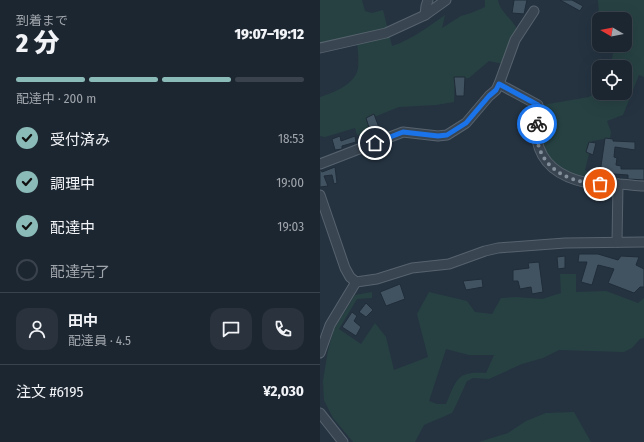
<!DOCTYPE html>
<html lang="ja">
<head>
<meta charset="utf-8">
<style>
  :root { --surface:#1c2631; --page:#29323d; --text:#f1f3f6; --muted:#a0a5ab; --line:#3a434d; --accent:#8bbbb9 }
  body { margin:0; font-family:"Fira Sans Condensed","Noto Sans JP",sans-serif; background:var(--page); color:var(--text); height:100vh; display:flex; flex-direction:column; font-size:15px; white-space:nowrap }
  * { box-sizing:border-box; margin:0 }
  p { font-size:13px; color:var(--muted) }
  .icon { flex:none; width:22px; height:22px; fill:none; stroke:currentColor; stroke-width:2; stroke-linecap:round; stroke-linejoin:round }
  .map { position:relative; flex:1; overflow:hidden }
  .side { display:flex; flex-direction:column; background:var(--surface); width:320px }
  .side>* { flex:none }
  .needle { width:26px; rotate:279deg }
  .fabs { position:absolute; left:272px; top:12px; display:grid; gap:8px }
  .fabs a { display:grid; place-items:center; width:40px; height:40px; border-radius:8px; background:var(--surface); box-shadow:0 4px 16px #0002,0 0 0 1px var(--line); font-size:20px }
  .pin { position:absolute; display:grid; place-items:center; width:34px; height:34px; color:#fff; margin:-17px; border:2px solid #fff; border-radius:50%; box-shadow:0 1px 4px #0007 }
  .courier { position:absolute; display:grid; place-items:center; width:40px; height:40px; margin:-20px; border:3px solid #1a73e8; border-radius:50%; background:#fff; color:#222; box-shadow:0 1px 5px #0007 }
  .summary em { font-style:normal; font-weight:800 }
  .summary div { display:flex; flex-direction:column-reverse }
  .summary { display:flex; align-items:center; justify-content:space-between; height:68px; padding:0 16px }
  h1 { font-size:26px; font-weight:800; line-height:30px }
  .bar { display:grid; grid-template-columns:repeat(4,1fr); gap:6px 4px; align-content:center; height:48px; padding:0 16px }
  .bar i { height:5px; border-radius:3px; background:var(--line) }
  .bar .current { background:var(--accent) }
  .bar p { grid-column:span 4 }
  .line { display:flex; align-items:center; gap:10px; padding:0 16px; border-top:1px solid var(--line) }
  .line div { flex:1 }
  .round { display:grid; place-items:center; flex:none; width:42px; height:42px; border-radius:12px; background:var(--page) }
  ol { padding:0 16px; list-style:none }
  li { display:flex; align-items:center; gap:12px; height:44px }
  li p { margin-inline-start:auto }
  li .icon { padding:4px; border-radius:50%; background:var(--accent); color:#111; stroke-width:4 }
  li:last-child { color:var(--muted) }
  li i { width:22px; height:22px; border:2px solid var(--line); border-radius:50% }
  main { display:flex; flex:1; min-height:0 }
  .map>svg:first-child { display:block }
  .green { fill:#274142; fill-rule:evenodd }
  .building { fill:#415260; stroke:#202c38 }
  .lines { fill:none; stroke-linecap:round; stroke-linejoin:round }
  .minor-casing { stroke:#57636e; stroke-width:11 }
  .minor { stroke:#394551; stroke-width:9 }
  .done { stroke:#838f9b; stroke-width:4; stroke-dasharray:0 7.2 }
  .route { stroke:#1a73e8; stroke-width:5 }
</style>
</head>
<body>
<main>
<section class="side">
<div class="summary"><div><h1>2 分</h1><p>到着まで</p></div><em>19:07–19:12</em></div>
<div class="bar"><i class="current"></i><i class="current"></i><i class="current"></i><i></i><p>配達中 · 200 m</p></div>
<ol>
<li><svg class="icon" aria-label="check" viewBox="0 0 24 24"><path d="M5 12l5 5 9-10"/></svg>受付済み<p>18:53</p></li>
<li><svg class="icon" aria-label="check" viewBox="0 0 24 24"><path d="M5 12l5 5 9-10"/></svg>調理中<p>19:00</p></li>
<li><svg class="icon" aria-label="check" viewBox="0 0 24 24"><path d="M5 12l5 5 9-10"/></svg>配達中<p>19:03</p></li>
<li><i></i>配達完了</li>
</ol>
<div class="line" style="height:72px"><a class="round"><svg class="icon" aria-label="person" viewBox="0 0 24 24"><circle cx="12" cy="8" r="4"/><path d="M4 21q1-7 8-7t8 7"/></svg></a><div><b>田中</b><p>配達員 · 4.5</p></div><a class="round"><svg class="icon" aria-label="chat" viewBox="0 0 24 24"><path d="M4 5h16v11H9l-5 4z"/></svg></a><a class="round"><svg class="icon" aria-label="phone" viewBox="0 0 24 24"><path d="M5 4h4l2 5-3 2q2 4 5 5l2-3 5 2v4C11 20 4 13 5 4z"/></svg></a></div>
<div class="line" style="height:52px"><div>注文 #6195</div><b>¥2,030</b></div>
</section>
<div class="map">
<svg width="324" height="442" viewBox="0 0 324 442">
  <rect width="100%" height="100%" fill="#253341"/>
  <g class="green">
    <path d="M0,0h42l3,11 7,2 11,-3 9,36c19,-6 36,-19 53,-31l-3,13 19,-12 10,-3 14,-6v-7h13c3,16 21,21 21,39 0,7 -5,17 -7,25l-14,-1 -9,-2 -20,17 -14,2 -1,22 -18,3 -37,2 -30,12 2,15 -14,1 -2,-7 -30,9 -5,-1v-39c13,-4 36,-13 38,-29 1,-8 0,-17 -1,-25l-37,7z"/>
    <path d="M278,0h46v77l-5,-2 -16,40 -16,6 4,11 -1,6 -18,3 -7,29 7,5 32,4 -4,8c-18,-5 -68,-13 -74,-33 -6,-15 -4,-33 -4,-49l47,-8 10,-7v3h26v-26h-15l4,-17 -3,-5h14v-26h-26z"/>
    <path d="M240,274h16v18l30,-1 32,12 6,-5v40l-4,1 -8,9 -8,4 -65,-2 -16,8 -21,6 -33,15 -16,-1 -6,3 -10,22 -5,10 -28,12 -9,17h-62l-20,-24 -9,-18 -1,-19 5,-31 6,-21 21,-34 17,-3v6l-15,1 -18,30 22,15 14,-21 11,14 8,33 34,-13 -11,-43 12,-22 38,9 8,11 17,2 9,-16 15,-1 26,2 19,-6zM126,349l23,6h25l-8,18c-30,-2 -29,6 -40,31h-9l-8,-3z"/>
    <path d="M254,412l17,30h-112l29,-9 18,-12 20,-8z"/>
  </g>
  <g class="building">
    <path d="M194,0h13l-3,14 -12,-1z"/>
    <path d="M240,0h12l11,6 -3,5z"/>
    <path d="M134,77h11l-1,19h-8z"/>
    <path d="M54,114l7,19 -9,4 -6,-19z"/>
    <path d="M20,136l1,5 14,-5 1,6 -14,4v3l-7,1 -3,-11z"/>
    <path d="M285,138l8,1v2l22,1v8l-20,-3 -1,10 3,1 -1,7 5,1v3h23v11l-16,-1v-4l-28,-2z"/>
    <path d="M269,142l7,1 -3,12 -7,-3z"/>
    <path d="M15,167l2,16 -3,1 -2,-9 -8,1 4,10 -8,1v-17h1l1,2z"/>
    <path d="M259,254h19l20,6 3,-4 18,1 -3,8 8,4v18h-4l-6,6 -26,-10 6,-14 -16,-4 -6,20 -11,-3 6,-20h-9z"/>
    <path d="M245,256v12l-7,1 -1,-12z"/>
    <path d="M219,262l4,30 -11,2 -1,-7 -11,2 -2,-8h-5v-11l16,-2 -1,-5z"/>
    <path d="M162,279l1,8 -17,3 -3,-9z"/>
    <path d="M80,284l5,15 -19,7 -6,-14z"/>
    <path d="M46,303l7,7 -7,7 -7,-5z"/>
    <path d="M32,312l5,4 -3,5 7,6 -5,9 -14,-9z"/>
  </g>
  <g class="lines">
    <defs>
      <g id="minor">
        <path d="M105,15l1,-9 2,-6"/>
        <path d="M0,48l66,-15 39,-18 21,-15"/>
        <path d="M179,84l16,-44 19,-29"/>
        <path d="M0,164l83,-32 35,4 9,-1 19,-12 23,-27 7,-6 3,-6 39,21 1,4c-1,10 -4,21 -2,31 5,26 26,38 51,43 9,2 19,1 28,1 10,0 19,2 28,2"/>
        <path d="M0,195l25,73 5,9 6,5 21,-3 35,-11 37,-4 36,-13 13,-3 67,-5 79,-1"/>
        <path d="M297,242l1,-58"/>
        <path d="M0,353l10,-28 26,-43"/>
        <path d="M0,413l23,29"/>
      </g>
    </defs>
    <use href="#minor" class="minor-casing"/>
    <use href="#minor" class="minor"/>
  </g>
  <g class="lines">
    <path class="done" d="M217,124c-4,40 26,58 63,60"/>
    <path class="route" d="M55,143l28,-11 35,4 9,-1 19,-12 23,-27 7,-6 3,-6 39,21 1,4 -2,15"/>
  </g>
</svg>
<div class="fabs">
<a><svg class="needle" viewBox="-14 -14 28 28"><path d="M0-13l5 13h-10z" fill="#e53935"/><path d="M0 13l5-13h-10z" fill="#a0a5ab"/></svg></a>
<a><svg class="icon" aria-label="locate" viewBox="0 0 24 24"><circle cx="12" cy="12" r="6"/><path d="M12 2v4M12 18v4M2 12h4M18 12h4"/></svg></a>
</div>
<div class="pin" style="left:280px;top:184px;background:#ea580c"><svg class="icon" aria-label="bag" viewBox="0 0 24 24"><path d="M5 8h14l-1 12H6zM9 8a3 3 0 0 1 6 0"/></svg></div>
<div class="pin" style="left:55px;top:143px;background:#1f2937"><svg class="icon" aria-label="home" viewBox="0 0 24 24"><path d="M3 11l9-7 9 7M6 9v11h12V9"/></svg></div>
<div class="courier" style="left:217px;top:124px"><svg class="icon" aria-label="bike" viewBox="0 0 24 24"><circle cx="6" cy="16" r="4"/><circle cx="18" cy="16" r="4"/><path d="M6 16l4-8h5l3 8M10 8l3 8H6M13 5h3"/></svg></div>
</div>
</main>
</body>
</html>
